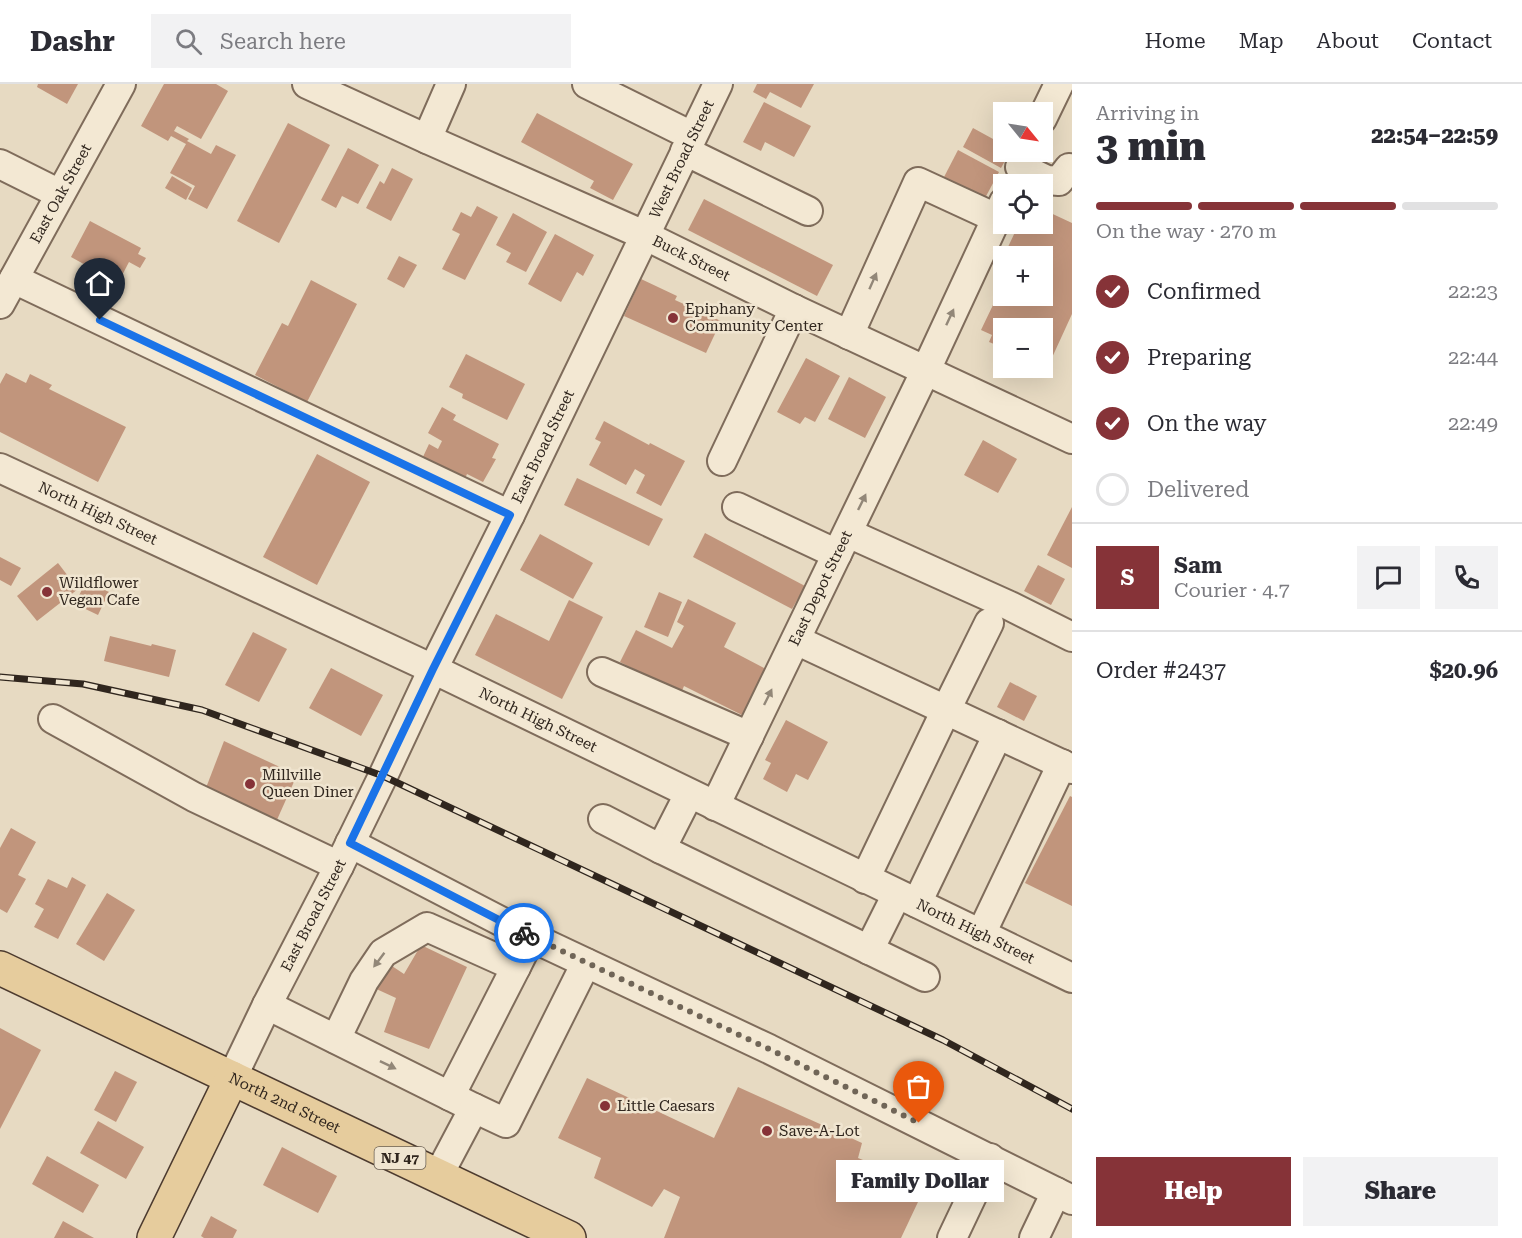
<!DOCTYPE html>
<html lang="en">
<head>
<meta charset="utf-8">
<style>
  :root { --surface:#fff; --page:#f2f2f3; --text:#2b2b33; --muted:#7c7c81; --line:#e1e1e2; --accent:#863338 }
  body { margin:0; font-family:"Roboto Serif",serif; background:var(--page); color:var(--text); height:100vh; display:flex; flex-direction:column; font-size:22px; white-space:nowrap }
  * { box-sizing:border-box; margin:0 }
  p { font-size:20px; color:var(--muted) }
  .icon { flex:none; width:33px; height:33px; fill:none; stroke:currentColor; stroke-width:2; stroke-linecap:round; stroke-linejoin:round }
  .map { position:relative; flex:1; overflow:hidden }
  .panel { display:flex; flex-direction:column; background:var(--surface); width:450px }
  .panel>* { flex:none }
  .needle { width:39px; rotate:120deg }
  .fabs { position:absolute; left:993px; top:18px; display:grid; gap:12px }
  .fabs a { display:grid; place-items:center; width:60px; height:60px; border-radius:0px; background:var(--surface); box-shadow:0 6px 24px #0002; font-size:30px }
  .pin { position:absolute; display:grid; place-items:center; width:51px; height:51px; color:#fff; margin:-62px -26px; border-radius:50% 50% 50% 0; rotate:-45deg; box-shadow:0 0 6px #0007 }
  .pin .icon { rotate:45deg }
  .courier { position:absolute; display:grid; place-items:center; width:60px; height:60px; margin:-30px; border:4px solid #1a73e8; border-radius:50%; background:#fff; color:#222; box-shadow:0 2px 8px #0007 }
  .bubble { position:absolute; height:42px; border-radius:0px; background:var(--surface); box-shadow:0 6px 24px #0002; font-size:20px; font-weight:800; line-height:42px; text-align:center }
  .headline em { font-style:normal; font-weight:800 }
  .headline div { display:flex; flex-direction:column-reverse }
  .headline { display:flex; align-items:center; justify-content:space-between; height:102px; padding:0 24px }
  h1 { font-size:39px; font-weight:800; line-height:45px }
  .bar { display:grid; grid-template-columns:repeat(4,1fr); gap:9px 6px; align-content:center; height:72px; padding:0 24px }
  .bar i { height:8px; border-radius:4px; background:var(--line) }
  .bar .on { background:var(--accent) }
  .bar p { grid-column:span 4 }
  .line { display:flex; align-items:center; gap:15px; padding:0 24px; border-top:2px solid var(--line) }
  .line div { flex:1 }
  .round { display:grid; place-items:center; flex:none; width:63px; height:63px; border-radius:0px; background:var(--page) }
  ol { padding:0 24px; list-style:none }
  li { display:flex; align-items:center; gap:18px; height:66px }
  li p { margin-inline-start:auto }
  li .icon { padding:6px; border-radius:50%; background:var(--accent); color:#fff; stroke-width:4 }
  li:last-child { color:var(--muted) }
  li i { width:33px; height:33px; border:3px solid var(--line); border-radius:50% }
  .action { display:flex; gap:12px; margin-top:auto; padding:12px 24px }
  .action a { flex:1; height:69px; border-radius:0px; background:var(--accent); color:#fff; font-size:24px; font-weight:800; line-height:69px; text-align:center }
  .action a+a { background:var(--page); color:var(--text) }
  header { display:flex; align-items:center; gap:36px; box-sizing:border-box; height:84px; padding:0 30px; background:var(--surface); border-bottom:2px solid var(--line) }
  header strong { font-size:28px }
  nav { display:flex; gap:33px; margin-inline-start:auto; font-size:21px }
  .search { width:420px; height:54px; background:var(--page); display:flex; align-items:center; gap:15px; box-sizing:border-box; padding:0 21px; border-radius:0px; color:var(--muted); font-size:22px }
  main { display:flex; flex:1; min-height:0 }
  .map>svg:first-child { display:block }
  .building { fill:#c1957c }
  .lines { fill:none; stroke-linecap:round; stroke-linejoin:round }
  .minor-casing { stroke:#7f6c5b; stroke-width:32 }
  .major-casing { stroke:#4d3b2f; stroke-width:36 }
  .minor { stroke:#f3e8d3; stroke-width:28 }
  .major { stroke:#e6cc9d; stroke-width:33 }
  .rail-casing { stroke:#30261e; stroke-width:7 }
  .rail { stroke:#f0e5d0; stroke-width:4.5; stroke-dasharray:14; stroke-linecap:butt }
  .oneway { fill:#928778 }
  .done { stroke:#706557; stroke-width:6; stroke-dasharray:0 10.8 }
  .route { stroke:#1a73e8; stroke-width:8 }
  .poi-dot { fill:#863338; stroke:#f0e5d0; stroke-width:2 }
  .labels { text-anchor:middle; dominant-baseline:central; stroke-width:5; stroke-linejoin:round; paint-order:stroke }
  .shield { fill:#f0e5d0; stroke:#6a5f53; stroke-width:1.5 }
  .shield-label { font-size:14px; font-weight:bold; fill:#30261e }
  .street-label { font-size:15px; fill:#30261e; stroke:#f0e5d0 }
  .poi-label { font-size:15px; fill:#30261e; stroke:#f0e5d0; text-anchor:start }
</style>
</head>
<body>
<header>
<strong>Dashr</strong>
<div class="search"><svg class="icon" aria-label="search" viewBox="0 0 24 24"><circle cx="10" cy="10" r="6"/><path d="M15 15l6 6"/></svg>Search here</div>
<nav><a>Home</a><a>Map</a><a>About</a><a>Contact</a></nav>
</header>
<main>
<div class="map">
<svg width="1072" height="1154" viewBox="0 0 1072 1154">
  <rect width="100%" height="100%" fill="#e7dac2"/>
  <g class="building">
    <path d="M38,0h40l-11,20 -30,-17z"/>
    <path d="M164,0h52l12,7 -27,48 -24,-13 -3,5 15,8 -2,2 24,13 5,-9 20,10 -29,54 -19,-10 7,-13 -25,-13 16,-29 -15,-8 -3,5 -27,-15z"/>
    <path d="M757,0h57l-13,24 -31,-16 -4,7 -13,-7z"/>
    <path d="M764,18l47,24 -17,31 -29,-15 -4,9 -18,-9z"/>
    <path d="M537,29l96,51 -20,36 -23,-12 4,-7 -73,-39z"/>
    <path d="M288,39l42,22 -51,98 -42,-22z"/>
    <path d="M973,44l31,17v7h6l-9,16 -38,-21z"/>
    <path d="M348,64l31,17 -21,39 -16,-8 -6,12 -15,-8z"/>
    <path d="M958,66l41,22 -15,28 -41,-21z"/>
    <path d="M392,84l21,11 -22,42 -25,-13 14,-27 4,3z"/>
    <path d="M172,92l20,12 -6,12 -21,-12z"/>
    <path d="M704,115l129,66 -16,31 -129,-66z"/>
    <path d="M477,122l21,11 -33,63 -23,-11 18,-35 -8,-4 9,-18 10,5z"/>
    <path d="M1042,125l30,14v91l-22,48 -8,-3v-31h-38v20l-15,-6 3,-7 -11,-5 23,-48v14h38v-40h-27l3,-4 -10,-5 8,-17 10,4 5,-10h11z"/>
    <path d="M513,129l34,19 -21,40 -20,-10 5,-9 -15,-8z"/>
    <path d="M90,137l51,27 -3,6 8,4 -6,10 -11,-6 -11,21 -47,-26z"/>
    <path d="M555,150l39,21 -11,21 -6,-4 -16,30 -33,-18z"/>
    <path d="M399,172l18,9 -13,23 -17,-9z"/>
    <path d="M641,195l36,17 -2,4 46,21 -15,32 -82,-37z"/>
    <path d="M311,196l46,24 -50,98 -52,-27 27,-52 6,3z"/>
    <path d="M466,270l59,30 -18,36 -45,-22 1,-4 -14,-7z"/>
    <path d="M806,274l34,18 -25,46 -10,-5 -5,7 -23,-12z"/>
    <path d="M6,289l20,10 4,-9 22,11 -3,4 77,38 -28,55 -98,-50v-48z"/>
    <path d="M849,293l37,20 -21,41 -37,-19z"/>
    <path d="M442,323l14,8 -3,5 46,24 -7,14 4,1 -13,23 -16,-8 -3,7 -42,-22 7,-15 9,5 4,-8 -14,-8z"/>
    <path d="M604,337l45,24 1,-2 35,18 -24,45 -25,-13 9,-18 -10,-6 -9,16 -37,-20 12,-23 -6,-3z"/>
    <path d="M983,356l34,19 -19,34 -34,-18z"/>
    <path d="M317,370l53,28 -53,103 -54,-28z"/>
    <path d="M577,394l86,41 -14,27 -85,-41z"/>
    <path d="M1072,423v61l-25,-13z"/>
    <path d="M705,449l100,53 -13,23 -99,-52z"/>
    <path d="M540,450l53,29 -20,36 -53,-29z"/>
    <path d="M0,473l21,11 -10,18 -11,-6z"/>
    <path d="M58,479l20,26 -41,32 -20,-25z"/>
    <path d="M1038,481l27,14 -14,26 -27,-14z"/>
    <path d="M86,497l23,11 -11,23 -23,-11z"/>
    <path d="M659,508l23,10 -14,35 -24,-10z"/>
    <path d="M688,515l48,24 -12,24 42,22 -24,46 -58,-29 -3,7 -61,-31 16,-32 36,18 12,-22 -7,-4z"/>
    <path d="M569,516l34,17 -41,82 -87,-44 21,-41 53,27z"/>
    <path d="M253,548l34,17 -28,53 -34,-17z"/>
    <path d="M110,552l41,10 1,-2 24,6 -7,27 -65,-16z"/>
    <path d="M331,584l52,27 -22,41 -52,-28z"/>
    <path d="M1010,598l27,14 -13,25 -27,-14z"/>
    <path d="M786,636l42,22 -20,38 -12,-6 -9,18 -24,-13 8,-16 -6,-3z"/>
    <path d="M224,657l73,34 -21,47 -72,-29z"/>
    <path d="M1070,712l2,1v109l-47,-23z"/>
    <path d="M11,744l25,14 -18,33 8,4 -19,34 -7,-4v-61z"/>
    <path d="M72,793l14,8 -28,54 -24,-12 10,-18 -9,-5 13,-25 19,9z"/>
    <path d="M107,809l28,17 -31,51 -28,-17z"/>
    <path d="M421,861l46,22 -38,82 -45,-17 12,-34 -24,-11 11,-27 21,14z"/>
    <path d="M0,944l41,22 -41,79z"/>
    <path d="M115,987l22,11 -21,40 -22,-12z"/>
    <path d="M587,994l127,60 24,-51 124,56 -4,15 68,27 -25,53h-237l16,-41 -16,-8 -12,18 -58,-29 7,-20 -43,-20z"/>
    <path d="M98,1037l46,26 -18,32 -46,-26z"/>
    <path d="M282,1063l55,29 -19,37 -55,-28z"/>
    <path d="M47,1072l52,29 -16,28 -51,-29z"/>
    <path d="M211,1132l26,14 -4,8h-29l-3,-2z"/>
    <path d="M63,1137l31,17h-40z"/>
  </g>
  <g class="lines">
    <defs>
      <g id="minor">
        <path id="s1" d="M307,0l120,55 217,96 150,74 278,130"/>
        <path d="M587,0l105,52"/>
        <path d="M1042,35l17,-35"/>
        <path d="M427,55l24,-55"/>
        <path d="M685,67l123,60"/>
        <path d="M0,80l60,30"/>
        <path d="M1020,83l27,13 12,1 10,-13 3,1"/>
        <path d="M14,195l496,236"/>
        <path id="s2" d="M0,220l121,-220"/>
        <path d="M849,251l69,-153 78,36"/>
        <path d="M722,377l72,-152"/>
        <path id="s3" d="M0,384l433,201 639,309"/>
        <path d="M737,423l100,47"/>
        <path d="M848,449l160,72 64,32"/>
        <path d="M796,556l276,129"/>
        <path d="M602,588l147,64"/>
        <path d="M53,635l141,78 145,69"/>
        <path d="M689,710l-28,55 264,128"/>
        <path id="s4" d="M715,722l211,-436 78,-168"/>
        <path d="M603,735l58,30"/>
        <path d="M350,759l181,94 238,112 303,151"/>
        <path d="M865,795l81,-169 43,-87"/>
        <path d="M917,819l81,-169"/>
        <path d="M981,850l81,-170"/>
        <path d="M869,866l28,-56"/>
        <path d="M267,921l207,103 -36,68"/>
        <path d="M336,955l28,-58 19,-28 44,-26 89,40 15,-30"/>
        <path id="s5" d="M232,994l35,-73 72,-139 44,-90 50,-107 77,-154 208,-431"/>
        <path d="M450,1012l66,-129"/>
        <path d="M474,1024l32,15 80,-160"/>
        <path d="M952,1154l38,-80"/>
        <path d="M1034,1154l22,-46"/>
      </g>
      <g id="major">
        <path id="s6" d="M0,884l569,270"/>
        <path d="M154,1154l78,-160"/>
      </g>
    </defs>
    <use href="#minor" class="minor-casing"/>
    <use href="#major" class="major-casing"/>
    <use href="#minor" class="minor"/>
    <use href="#major" class="major"/>
    <defs>
      <path id="rail" d="M0,593l83,7 119,26 181,66 560,264 129,69"/>
    </defs>
    <use href="#rail" class="rail-casing"/>
    <use href="#rail" class="rail"/>
  </g>
  <defs><path id="oneway-solid" d="M-6-.8H1V-3.2L6.5 0L1 3.2V.8H-6Z" transform="scale(1.5)"/></defs>
  <g class="oneway">
    <use href="#oneway-solid" transform="translate(873 197) rotate(-66)"/>
    <use href="#oneway-solid" transform="translate(950 233) rotate(-65)"/>
    <use href="#oneway-solid" transform="translate(862 418) rotate(-64)"/>
    <use href="#oneway-solid" transform="translate(768 613) rotate(-64)"/>
    <use href="#oneway-solid" transform="translate(379 876) rotate(127)"/>
    <use href="#oneway-solid" transform="translate(388 981) rotate(26)"/>
  </g>
  <g class="lines">
    <path class="done" d="M524,849l245,116 150,74"/>
    <path class="route" d="M100,236l410,195 -77,154 -83,174 174,90"/>
  </g>
  <g class="poi-dot">
    <circle cx="673" cy="234" r="6"/>
    <circle cx="47" cy="508" r="6"/>
    <circle cx="250" cy="700" r="6"/>
    <circle cx="605" cy="1022" r="6"/>
    <circle cx="767" cy="1047" r="6"/>
  </g>
  <g class="labels">
    <rect class="shield" x="374.5" y="1063" width="51" height="22" rx="4.5"/>
    <g class="shield-label">
      <text x="400" y="1074">NJ 47</text>
    </g>
    <g class="street-label">
      <text stroke="none"><textPath href="#s5" startOffset="1023">West Broad Street</textPath></text>
      <text stroke="none"><textPath href="#s2" startOffset="126">East Oak Street</textPath></text>
      <text stroke="none"><textPath href="#s1" startOffset="422">Buck Street</textPath></text>
      <text stroke="none"><textPath href="#s5" startOffset="704">East Broad Street</textPath></text>
      <text stroke="none"><textPath href="#s3" startOffset="108">North High Street</textPath></text>
      <text stroke="none"><textPath href="#s4" startOffset="242">East Depot Street</textPath></text>
      <text stroke="none"><textPath href="#s3" startOffset="594">North High Street</textPath></text>
      <text stroke="none"><textPath href="#s5" startOffset="182">East Broad Street</textPath></text>
      <text stroke="none"><textPath href="#s3" startOffset="1080">North High Street</textPath></text>
      <text stroke="none"><textPath href="#s6" startOffset="315">North 2nd Street</textPath></text>
    </g>
    <g class="poi-label">
      <text x="685" y="225">Epiphany<tspan x="685" dy="17">Community Center</tspan></text>
      <text x="59" y="499">Wildflower<tspan x="59" dy="17">Vegan Cafe</tspan></text>
      <text x="262" y="691">Millville<tspan x="262" dy="17">Queen Diner</tspan></text>
      <text x="617" y="1022">Little Caesars</text>
      <text x="779" y="1047">Save-A-Lot</text>
    </g>
  </g>
</svg>
<div class="fabs">
<a><svg class="needle" viewBox="-14 -14 28 28"><path d="M0-13l5 13h-10z" fill="#e53935"/><path d="M0 13l5-13h-10z" fill="#7c7c81"/></svg></a>
<a><svg class="icon" aria-label="locate" viewBox="0 0 24 24"><circle cx="12" cy="12" r="6"/><path d="M12 2v4M12 18v4M2 12h4M18 12h4"/></svg></a>
<a>+</a>
<a>−</a>
</div>
<div class="pin" style="left:919px;top:1039px;background:#ea580c"><svg class="icon" aria-label="bag" viewBox="0 0 24 24"><path d="M5 8h14l-1 12H6zM9 8a3 3 0 0 1 6 0"/></svg></div>
<div class="pin" style="left:100px;top:236px;background:#1f2937"><svg class="icon" aria-label="home" viewBox="0 0 24 24"><path d="M3 11l9-7 9 7M6 9v11h12V9"/></svg></div>
<div class="courier" style="left:524px;top:849px"><svg class="icon" aria-label="bike" viewBox="0 0 24 24"><circle cx="6" cy="16" r="4"/><circle cx="18" cy="16" r="4"/><path d="M6 16l4-8h5l3 8M10 8l3 8H6M13 5h3"/></svg></div>
<div class="bubble" style="left:836px;top:1076px;width:168px">Family Dollar</div>
</div>
<section class="panel">
<div class="headline"><div><h1>3 min</h1><p>Arriving in</p></div><em>22:54–22:59</em></div>
<div class="bar"><i class="on"></i><i class="on"></i><i class="on"></i><i></i><p>On the way · 270 m</p></div>
<ol>
<li><svg class="icon" aria-label="check" viewBox="0 0 24 24"><path d="M5 12l5 5 9-10"/></svg>Confirmed<p>22:23</p></li>
<li><svg class="icon" aria-label="check" viewBox="0 0 24 24"><path d="M5 12l5 5 9-10"/></svg>Preparing<p>22:44</p></li>
<li><svg class="icon" aria-label="check" viewBox="0 0 24 24"><path d="M5 12l5 5 9-10"/></svg>On the way<p>22:49</p></li>
<li><i></i>Delivered</li>
</ol>
<div class="line" style="height:108px"><b class="round" style="background:var(--accent);color:#fff">S</b><div><b>Sam</b><p>Courier · 4.7</p></div><a class="round"><svg class="icon" aria-label="chat" viewBox="0 0 24 24"><path d="M4 5h16v11H9l-5 4z"/></svg></a><a class="round"><svg class="icon" aria-label="phone" viewBox="0 0 24 24"><path d="M5 4h4l2 5-3 2q2 4 5 5l2-3 5 2v4C11 20 4 13 5 4z"/></svg></a></div>
<div class="line" style="height:78px"><div>Order #2437</div><b>$20.96</b></div>
<div class="action"><a>Help</a><a>Share</a></div>
</section>
</main>
</body>
</html>
